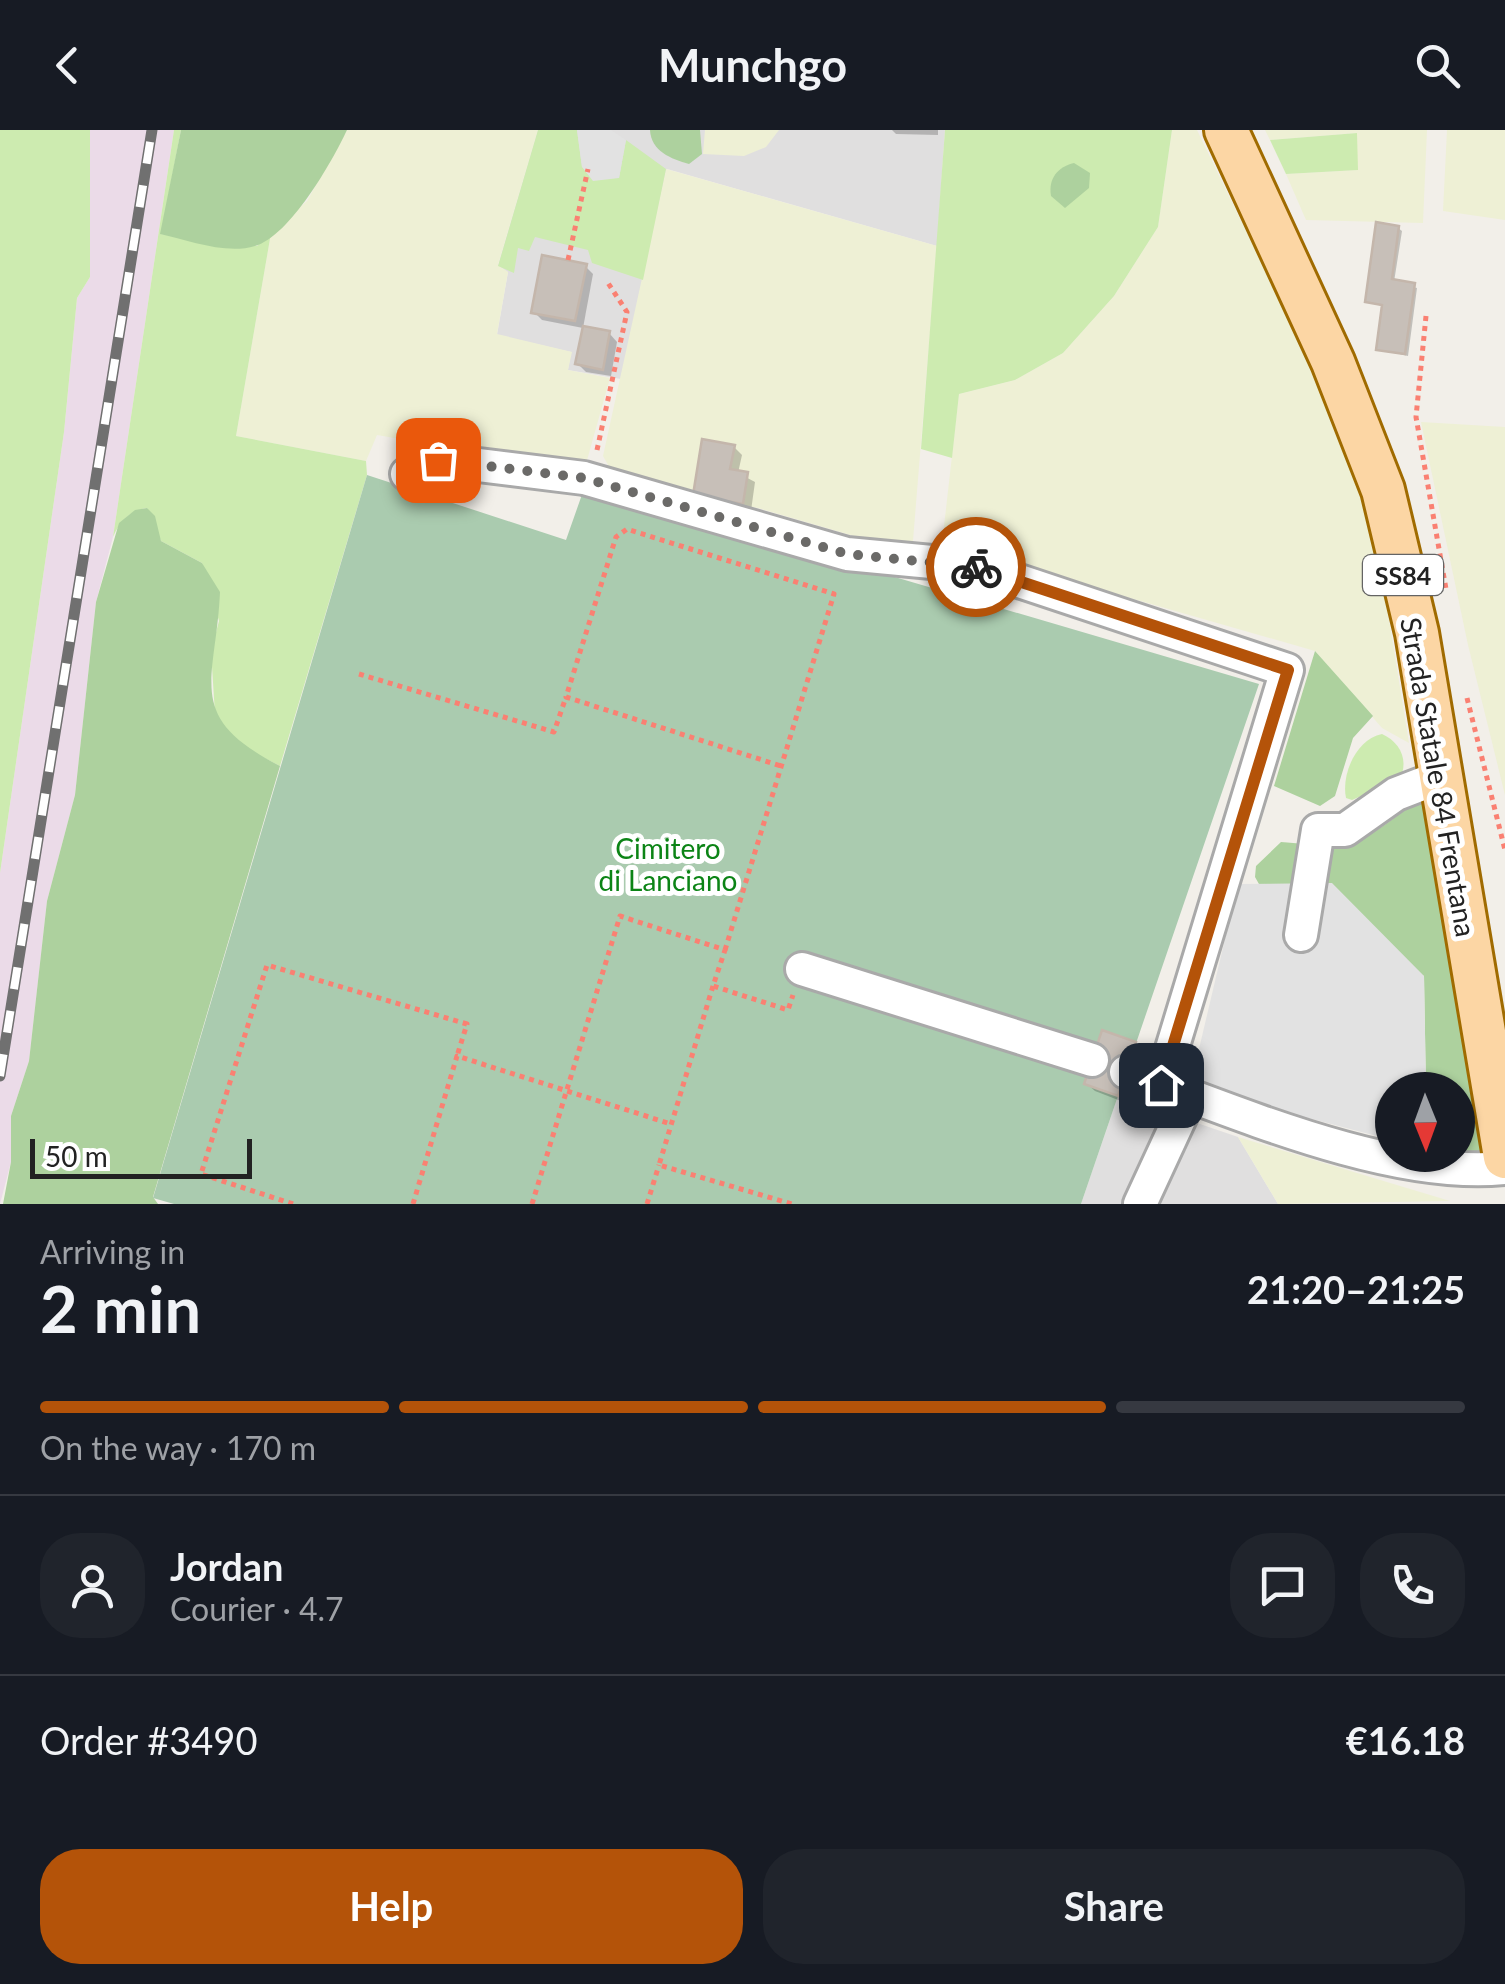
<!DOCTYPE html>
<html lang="en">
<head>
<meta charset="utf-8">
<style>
  :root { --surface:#171b24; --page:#20242c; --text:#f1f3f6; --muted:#9ea1a6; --line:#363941; --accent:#b45309 }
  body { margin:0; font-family:Lato,sans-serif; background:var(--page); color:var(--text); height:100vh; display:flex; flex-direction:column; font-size:38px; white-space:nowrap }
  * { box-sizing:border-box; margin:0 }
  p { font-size:32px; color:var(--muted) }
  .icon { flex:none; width:55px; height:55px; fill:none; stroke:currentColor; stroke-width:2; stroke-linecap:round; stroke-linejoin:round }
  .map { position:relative; height:1074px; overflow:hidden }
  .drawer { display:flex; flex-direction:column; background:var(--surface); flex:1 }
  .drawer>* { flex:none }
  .needle { width:65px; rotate:179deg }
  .tools { position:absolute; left:1375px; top:942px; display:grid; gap:20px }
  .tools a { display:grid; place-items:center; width:100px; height:100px; border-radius:50%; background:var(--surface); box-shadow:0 2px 8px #0004; font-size:50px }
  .scale { position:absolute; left:30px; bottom:25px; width:222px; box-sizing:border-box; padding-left:10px; border:5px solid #222; border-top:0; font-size:28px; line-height:35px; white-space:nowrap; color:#222; -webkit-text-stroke:8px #fff; paint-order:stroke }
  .pin { position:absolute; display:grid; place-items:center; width:85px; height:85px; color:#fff; margin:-42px; border-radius:20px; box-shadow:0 5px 15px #0006 }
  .courier { position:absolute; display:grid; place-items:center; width:100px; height:100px; margin:-50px; border:8px solid #b45309; border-radius:50%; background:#fff; color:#222; box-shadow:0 2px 12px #0007 }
  .summary em { font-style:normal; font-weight:700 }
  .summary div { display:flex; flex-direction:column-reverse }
  .summary { display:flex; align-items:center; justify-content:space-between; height:170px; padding:0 40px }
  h1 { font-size:65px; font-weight:700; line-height:75px }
  .bar { display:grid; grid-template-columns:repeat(4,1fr); gap:15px 10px; align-content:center; height:120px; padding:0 40px }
  .bar i { height:12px; border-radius:8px; background:var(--line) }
  .bar .current { background:var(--accent) }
  .bar p { grid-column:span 4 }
  .line { display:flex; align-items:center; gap:25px; padding:0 40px; border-top:2px solid var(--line) }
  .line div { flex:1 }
  .round { display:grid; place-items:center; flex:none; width:105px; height:105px; border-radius:40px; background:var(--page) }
  .cta { display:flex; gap:20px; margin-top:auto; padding:20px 40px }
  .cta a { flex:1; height:115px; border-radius:40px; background:var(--accent); color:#fff; font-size:40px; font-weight:700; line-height:115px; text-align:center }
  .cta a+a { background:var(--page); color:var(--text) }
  header { display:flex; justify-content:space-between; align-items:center; height:130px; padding:0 40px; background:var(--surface); font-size:45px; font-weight:700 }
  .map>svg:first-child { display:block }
  .residential { fill:#e0dfdf }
  .industrial { fill:#ebdbe8 }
  .farmland { fill:#eef0d5 }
  .grass { fill:#cdebb0 }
  .forest { fill:#add19e }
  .cemetery { fill:#aacbaf }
  .parking { fill:#e2e2e2 }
  .shadow { fill:#0003 }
  .building { fill:#c7bfb8; stroke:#c4b6ab; stroke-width:2.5 }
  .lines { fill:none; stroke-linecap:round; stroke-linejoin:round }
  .minor-casing { stroke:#a9a9a9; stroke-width:38 }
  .major-casing { stroke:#a06b00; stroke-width:48 }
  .path { stroke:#fa8072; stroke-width:5; stroke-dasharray:5 5; stroke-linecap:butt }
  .minor { stroke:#fff; stroke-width:32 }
  .major { stroke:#fcd6a4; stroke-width:42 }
  .rail-casing { stroke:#707070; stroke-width:11 }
  .rail { stroke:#fff; stroke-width:8; stroke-dasharray:22; stroke-linecap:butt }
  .done { stroke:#6b6a68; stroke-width:10; stroke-dasharray:0 18 }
  .route { stroke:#b45309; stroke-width:12 }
  .labels { text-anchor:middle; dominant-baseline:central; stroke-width:10; stroke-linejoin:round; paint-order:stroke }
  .shield { fill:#fff; stroke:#646464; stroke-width:2.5 }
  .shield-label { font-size:25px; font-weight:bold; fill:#222 }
  .street-label { font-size:28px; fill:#222; stroke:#fff }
  .park-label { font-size:28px; fill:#0c8416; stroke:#fff }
</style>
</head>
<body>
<header><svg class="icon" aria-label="back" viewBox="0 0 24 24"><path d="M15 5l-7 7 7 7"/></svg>Munchgo<svg class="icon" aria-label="search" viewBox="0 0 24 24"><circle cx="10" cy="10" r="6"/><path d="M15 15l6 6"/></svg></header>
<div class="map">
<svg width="1505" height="1074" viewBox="0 0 1505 1074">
  <rect width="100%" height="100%" fill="#f2efe9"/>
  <g class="residential">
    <path d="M538,0h407l-8,116 -270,-77 -46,210 -53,-9 3,-18 -74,-17 11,-63 -10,-6z"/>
    <path d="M1118,966l120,41 40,67h-197z"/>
  </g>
  <path class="industrial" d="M90,0h84l-61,407 -17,65 -21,193 -28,106 -18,160 -18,55v46l-11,42v-331l64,-441 13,-134 13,-21z"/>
  <g class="farmland">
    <path d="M347,0h191l-40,135 10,7 -11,62 75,18 -4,18 42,8 -26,93 -207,-36 -11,26 -130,-25 35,-203 36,-32z"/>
    <path d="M705,0h74l-13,17 -22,9 -41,-2z"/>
    <path d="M1172,0h25l129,266 51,149 32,198 -27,-15 -67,-77 -373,-107 17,-150 56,-14 48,-27 51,-57 44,-69z"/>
    <path d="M1265,0h162l-4,93 -117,-3 -20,-46 71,-4v-37l-87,7z"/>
    <path d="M1447,0h58v90l-62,-9z"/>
    <path d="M666,39l271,77 -25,307 -154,-45 -81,-12 -62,-19 -12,-21z"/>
    <path d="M1421,292l84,5v368l-37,-150z"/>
    <path d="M1238,1007l212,64 -172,3z"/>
  </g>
  <g class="grass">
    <path d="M0,0h90v147l-13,21 -13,134 -64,441z"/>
    <path d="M174,0h7l-20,104 96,12 14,-13 -35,203 130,25 1,14 -87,291 -41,-21 -24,-31 -4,-63 8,-30 -17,-58 -41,-22 -14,-33c-18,3 -27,13 -34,29z"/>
    <path d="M538,0h39l5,37 37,11 7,-38 40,29 -23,111 -51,-17 -4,-13 -53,-13 -6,14 -11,-3 -4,25 -16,-7z"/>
    <path d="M945,0h227l-14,97 -44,69 -51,57 -48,27 -56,14 -7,64 -31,-9z"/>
    <path d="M1357,3l1,37 -72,4 -16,-34z"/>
    <path d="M1382,604c18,8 27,26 18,45l-48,21 -6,-2c-5,-25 11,-59 36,-64z"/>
  </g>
  <g class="forest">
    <path d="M181,0h166c-15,32 -57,106 -92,116 -29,9 -67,-6 -95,-12z"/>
    <path d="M650,0h50l2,24 -13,10c-18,-5 -38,-13 -39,-34z"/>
    <path d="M1074,33l16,10 -1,15 -24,20 -14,-12c-3,-18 7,-29 23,-33z"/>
    <path d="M147,378l8,8 6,25 41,22 18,29c-4,91 -37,124 60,174l-127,431 5,7h-155l8,-42v-46l18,-55 18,-160 28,-106 21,-193 23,-79 16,-13z"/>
    <path d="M1315,521l58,65 -20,22 -18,58 -15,10 -46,-20z"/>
    <path d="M1423,666l66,365 -31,-6v-65h-32l-2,-114 -156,-76 -13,-23 1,-11 25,-24c78,7 81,1 142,-46z"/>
  </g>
  <path class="cemetery" d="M367,345l199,65 19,-54 674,198 -178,520h-907l-21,-6z"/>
  <g class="parking">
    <path d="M577,0h34l15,10 -7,38 -26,3 -11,-14z"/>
    <path d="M1332,753l92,93 2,114h-34v50l-202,-53 48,-203z"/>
  </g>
  <g class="shadow">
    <path d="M892,0h46v5l-42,-1z"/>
    <path d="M1398,98l4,3 -8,51 23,6 -9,68 -30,-7 6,-42 -17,-6z"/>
    <path d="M585,136l8,8 -10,54 -41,-8 -8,-8z"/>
    <path d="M609,203l8,9 -6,34 -25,-4 -8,-8z"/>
    <path d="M734,317l8,8 -4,18 17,9 -4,29 -48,-9z"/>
    <path d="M1135,914l8,8 -17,51 -31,-12 -9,-8z"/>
  </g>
  <g class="building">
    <path d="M1376,92l23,4 -7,53 23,4 -10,71 -29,-4 6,-45 -17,-3z"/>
    <path d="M542,125l45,9 -12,57 -44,-8z"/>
    <path d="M583,196l27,5 -7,39 -28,-6z"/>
    <path d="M702,309l33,6 -5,24 18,3 -5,32 -50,-9z"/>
    <path d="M1102,900l34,12 -18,54 -34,-12z"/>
  </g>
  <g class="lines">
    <defs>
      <g id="minor">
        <path d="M407,344l31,-14 146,18 263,76 127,12 313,104 -126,415"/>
        <path d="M1301,805l17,-105h27l51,-36 44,-17"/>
        <path d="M802,839l290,91"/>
        <path d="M1126,942c108,39 265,108 379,96"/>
        <path d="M1140,1074l50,-108"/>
      </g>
      <path id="major" d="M1226,0l107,232 50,128 34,143 88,524"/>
    </defs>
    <use href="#minor" class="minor-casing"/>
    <use href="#major" class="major-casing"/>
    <g class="path">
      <path d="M568,130l20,-91"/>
      <path d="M1426,186l-10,101 30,172"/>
      <path d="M597,320l30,-138 -19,-29"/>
      <path d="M359,544l195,58 12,-35"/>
      <path d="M1467,568l38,152"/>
      <path d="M725,820l109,-356 -207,-65 -11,8 -50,160 215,69"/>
      <path d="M713,856l-54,179 133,39"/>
      <path d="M293,1074l-92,-30 66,-209 200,59 -10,32"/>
      <path d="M413,1074l44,-148 214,68"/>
      <path d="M532,1074l88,-288 105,34 -12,36 75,24 5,-15"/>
      <path d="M647,1074l12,-39"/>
    </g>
    <use href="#minor" class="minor"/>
    <use href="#major" class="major"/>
    <defs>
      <path id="rail" d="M0,946l152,-946"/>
    </defs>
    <use href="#rail" class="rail-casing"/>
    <use href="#rail" class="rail"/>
  </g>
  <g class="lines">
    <path class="done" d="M438,330l146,18 263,76 129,13"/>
    <path class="route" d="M976,437l312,103 -127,415"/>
  </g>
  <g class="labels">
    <rect class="shield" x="1363" y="425" width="80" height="40" rx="8"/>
    <g class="shield-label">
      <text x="1403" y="445">SS84</text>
    </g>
    <g class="street-label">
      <text transform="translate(1439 647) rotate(80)">Strada Statale 84 Frentana</text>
    </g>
    <g class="park-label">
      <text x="668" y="718">Cimitero<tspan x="668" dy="32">di Lanciano</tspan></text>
    </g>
  </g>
</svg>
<div class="tools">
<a><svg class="needle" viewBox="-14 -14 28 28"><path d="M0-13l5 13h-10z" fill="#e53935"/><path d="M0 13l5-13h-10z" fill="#9ea1a6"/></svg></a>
</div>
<div class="scale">50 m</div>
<div class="pin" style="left:438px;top:330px;background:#ea580c"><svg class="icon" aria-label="bag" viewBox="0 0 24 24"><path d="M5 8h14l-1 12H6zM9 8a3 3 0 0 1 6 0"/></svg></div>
<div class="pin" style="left:1161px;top:955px;background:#1f2937"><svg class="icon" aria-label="home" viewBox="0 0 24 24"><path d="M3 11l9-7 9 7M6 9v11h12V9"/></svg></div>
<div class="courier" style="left:976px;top:437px"><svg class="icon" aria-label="bike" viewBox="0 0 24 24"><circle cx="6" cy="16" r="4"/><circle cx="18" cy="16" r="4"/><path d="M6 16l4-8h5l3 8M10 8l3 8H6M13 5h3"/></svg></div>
</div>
<section class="drawer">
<div class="summary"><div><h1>2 min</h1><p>Arriving in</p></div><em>21:20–21:25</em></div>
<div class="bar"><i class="current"></i><i class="current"></i><i class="current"></i><i></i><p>On the way · 170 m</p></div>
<div class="line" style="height:180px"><a class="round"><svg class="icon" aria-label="person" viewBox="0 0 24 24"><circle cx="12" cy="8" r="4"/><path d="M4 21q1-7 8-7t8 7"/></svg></a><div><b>Jordan</b><p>Courier · 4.7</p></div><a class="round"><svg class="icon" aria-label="chat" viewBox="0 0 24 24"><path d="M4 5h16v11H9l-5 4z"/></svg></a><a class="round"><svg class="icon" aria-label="phone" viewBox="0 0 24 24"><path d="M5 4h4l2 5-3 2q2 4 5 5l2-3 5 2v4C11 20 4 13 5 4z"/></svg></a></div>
<div class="line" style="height:130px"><div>Order #3490</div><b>€16.18</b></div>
<div class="cta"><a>Help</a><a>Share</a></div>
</section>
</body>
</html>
